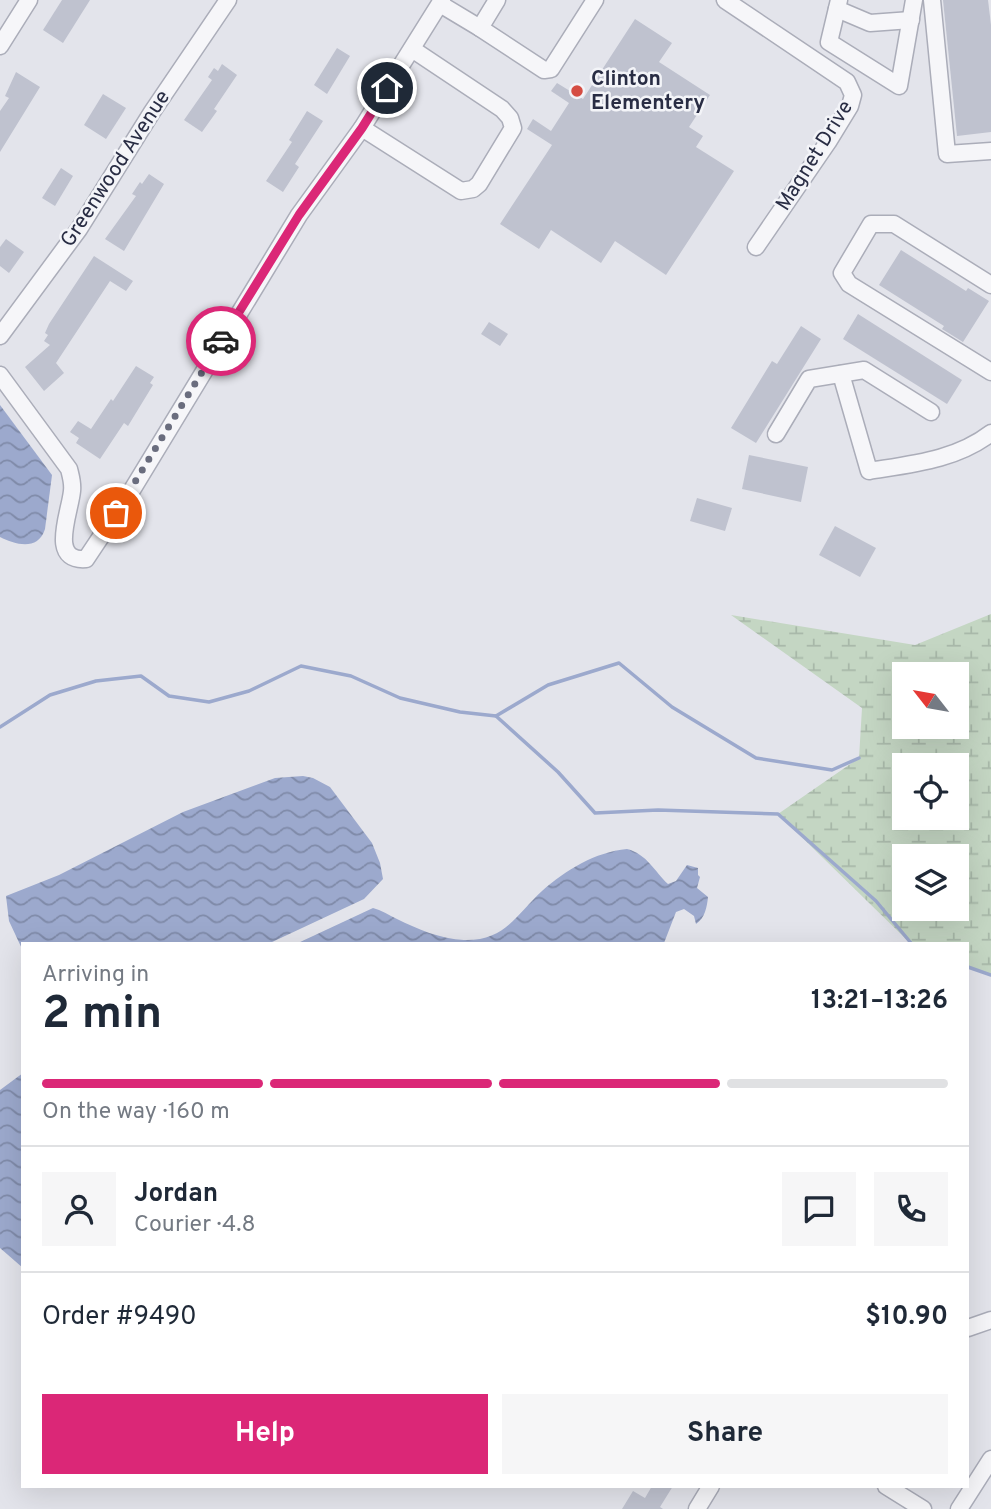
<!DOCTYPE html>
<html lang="en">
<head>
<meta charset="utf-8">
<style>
  :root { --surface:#fff; --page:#f6f6f7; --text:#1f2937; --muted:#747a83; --line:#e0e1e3; --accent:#db2777 }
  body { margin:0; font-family:Overpass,sans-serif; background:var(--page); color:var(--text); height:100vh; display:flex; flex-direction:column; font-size:26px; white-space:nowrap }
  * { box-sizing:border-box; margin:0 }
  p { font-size:23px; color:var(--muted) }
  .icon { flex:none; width:38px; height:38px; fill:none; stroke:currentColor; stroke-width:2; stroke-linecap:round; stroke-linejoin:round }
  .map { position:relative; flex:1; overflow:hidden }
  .drawer { position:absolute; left:21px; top:942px; width:948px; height:546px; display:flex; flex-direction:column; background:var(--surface); border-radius:0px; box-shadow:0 7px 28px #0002 }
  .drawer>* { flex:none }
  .needle { width:46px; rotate:301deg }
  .buttons { position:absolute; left:892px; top:662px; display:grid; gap:14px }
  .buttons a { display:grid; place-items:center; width:77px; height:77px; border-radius:0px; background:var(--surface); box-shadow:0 7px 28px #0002; font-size:35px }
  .pin { position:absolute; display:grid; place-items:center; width:60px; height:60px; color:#fff; margin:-30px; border:4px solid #fff; border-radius:50%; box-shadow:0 2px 7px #0007 }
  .courier { position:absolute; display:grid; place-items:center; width:70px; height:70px; margin:-35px; border:5px solid #db2777; border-radius:50%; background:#fff; color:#222; box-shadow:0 2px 9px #0007 }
  .overview em { font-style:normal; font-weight:700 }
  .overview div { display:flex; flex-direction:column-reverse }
  .overview { display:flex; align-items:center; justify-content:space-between; height:119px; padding:0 21px }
  h1 { font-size:46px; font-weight:700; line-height:52px }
  .bar { display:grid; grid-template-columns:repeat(4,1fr); gap:10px 7px; align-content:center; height:84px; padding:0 21px }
  .bar i { height:9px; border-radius:5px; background:var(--line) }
  .bar .selected { background:var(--accent) }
  .bar p { grid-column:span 4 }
  .line { display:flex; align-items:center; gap:18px; padding:0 21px; border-top:2px solid var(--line) }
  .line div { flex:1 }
  .round { display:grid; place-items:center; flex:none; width:74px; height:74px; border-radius:0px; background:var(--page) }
  .action { display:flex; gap:14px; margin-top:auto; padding:14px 21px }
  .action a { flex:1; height:80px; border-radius:0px; background:var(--accent); color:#fff; font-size:28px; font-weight:700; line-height:80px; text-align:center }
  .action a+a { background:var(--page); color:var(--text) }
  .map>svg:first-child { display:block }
  .wetland { fill:url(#wetland-marsh); fill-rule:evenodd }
  .water { fill:url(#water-waves) }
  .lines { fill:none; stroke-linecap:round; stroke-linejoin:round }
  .stream { stroke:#9ca9cd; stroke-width:3.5 }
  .building { fill:#bfc2cf }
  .minor-casing { stroke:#abadb9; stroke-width:19 }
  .minor { stroke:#f6f6f9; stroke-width:16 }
  .done { stroke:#6a6d7e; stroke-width:7; stroke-dasharray:0 12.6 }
  .route { stroke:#db2777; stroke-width:9 }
  .poi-dot { fill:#d54d43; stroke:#f3f4f8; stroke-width:2.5 }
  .labels { text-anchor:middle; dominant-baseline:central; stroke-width:5; stroke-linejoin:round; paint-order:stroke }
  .poi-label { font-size:21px; font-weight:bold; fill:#292d44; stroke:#f3f4f8; text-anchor:start }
  .street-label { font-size:21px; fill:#292d44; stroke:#f3f4f8 }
</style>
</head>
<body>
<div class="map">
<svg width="991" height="1509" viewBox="0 0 991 1509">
  <defs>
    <pattern id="wetland-marsh" width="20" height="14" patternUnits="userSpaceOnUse" patternTransform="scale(1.75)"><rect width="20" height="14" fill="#c4d6c3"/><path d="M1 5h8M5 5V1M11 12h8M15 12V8" fill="none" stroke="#a8b8a9"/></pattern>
    <pattern id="water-waves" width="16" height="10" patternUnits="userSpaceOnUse" patternTransform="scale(1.75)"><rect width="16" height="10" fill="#9ca9cd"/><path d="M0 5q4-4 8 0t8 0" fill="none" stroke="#7f8aa8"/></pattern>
  </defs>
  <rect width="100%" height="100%" fill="#e3e4eb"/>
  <path class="wetland" d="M991,614v361l-23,-8v-24h-58l-132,-129 81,-56 3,-50 -131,-93 184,30zM905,674h52v52h-52zM905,765h52v52h-52zM905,856h52v52h-52z"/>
  <g class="water">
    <path d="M0,405l52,70 -7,54c-7,22 -29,16 -45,8z"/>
    <path d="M303,776l10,2 17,9 42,56 8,20 3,16 -19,20 -94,44h-247v8l-14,-30 -3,-25 53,-21 124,-63 92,-34z"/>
    <path d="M627,849c20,5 28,23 41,35l8,-3 11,-16 11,3v7l2,2 -3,11 11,9c-1,10 -3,21 -12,27l-2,-8 -10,-7 -8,3 -12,31h-366l75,-35c8,2 16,7 24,11 20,10 44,20 67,21 41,1 52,-25 78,-49 24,-21 53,-39 85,-42z"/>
    <path d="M23,1073v195l-23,-20v-158z"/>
  </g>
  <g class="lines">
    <g class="stream">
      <path d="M496,716l62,56 37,41 63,-3 120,4 98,87 35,42"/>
      <path d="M0,727l50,-32 46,-14 45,-5 28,20 40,6 40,-11 52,-25 50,10 49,22 60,14 36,4 52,-31 71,-22 53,44 84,51 76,12 27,-12"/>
      <path d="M968,967l23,8"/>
    </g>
  </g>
  <g class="building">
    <path d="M62,0h28l-27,43 -20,-13z"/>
    <path d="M943,0h45l3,25v107l-34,4z"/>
    <path d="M635,19l37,24 -13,19 51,33 -21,32 14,9 -7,11 38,24 -68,104 -51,-34 -14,22 -50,-33 -12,19 -39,-25 52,-79 -25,-16 6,-10 18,12 18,-28 -18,-12 6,-8 26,16z"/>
    <path d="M337,48l13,8 -23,38 -13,-9z"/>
    <path d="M222,64l15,11 -23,34 3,2 -15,21 -18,-12 28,-40 -4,-3 6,-9 4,3z"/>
    <path d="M16,72l24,15 -40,65v-41l9,-13 -4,-2z"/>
    <path d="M103,94l23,14 -20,31 -22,-14z"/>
    <path d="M307,111l16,10 -28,43 4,3 -16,25 -17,-11 26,-39 -3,-2z"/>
    <path d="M61,168l12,8 -18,30 -13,-8z"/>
    <path d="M149,174l15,10 -40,67 -19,-12 31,-43 -4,-2 8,-12 2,2z"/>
    <path d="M6,239l18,13 -15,21 -9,-7v-19z"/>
    <path d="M901,250l65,41 2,-3 21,13 -26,41 -21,-13 2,-3 -65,-41z"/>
    <path d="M94,256l39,25 -7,10 -16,-10 -54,82 8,10 -20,18 -19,-24 25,-22 -6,-4 4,-6 -3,-2 4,-9z"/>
    <path d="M858,314l104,66 -15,24 -104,-65z"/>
    <path d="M489,322l19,12 -8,12 -19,-12z"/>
    <path d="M801,326l20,13 -65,104 -25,-15 41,-67 5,3z"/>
    <path d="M136,366l18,11 -4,6 3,2 -25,41 -4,-3 -24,36 -24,-16 3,-5 -9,-6 8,-11 13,8 20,-30 2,2z"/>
    <path d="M749,455l59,12 -7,35 -59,-13z"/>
    <path d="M697,498l35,10 -7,23 -35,-10z"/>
    <path d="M835,526l41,22 -16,29 -41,-22z"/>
    <path d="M652,1486h21l-13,21 3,2h-41l11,-18 12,7z"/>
  </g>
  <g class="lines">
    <defs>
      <g id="minor">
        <path d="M497,0l-17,28 64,42 7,-1 44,-69"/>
        <path d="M725,0l122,82 6,13 -3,11 -22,36 -72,105"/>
        <path d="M839,0l-10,42 70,44 15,-86"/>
        <path d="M932,0l15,154 44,-3"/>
        <path d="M440,4l40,24"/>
        <path d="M837,9l33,14 41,-3"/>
        <path d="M0,46l29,-46"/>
        <path d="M362,128l99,63 12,-2 6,-5 34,-56 -3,-10 -8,-9 -90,-60"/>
        <path d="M991,285l-97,-61h-23l-29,49 7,11 142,88"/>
        <path d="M0,336l79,-107 73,-117 76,-112"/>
        <path d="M841,374l28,97c43,-7 87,-11 122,-38"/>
        <path d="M0,375l69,94c2,8 4,14 3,22 -2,22 -24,71 14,68l46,-69 167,-275 63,-87 80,-128"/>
        <path d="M776,434l33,-55 55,-9 67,42"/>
        <path d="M968,1328l23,-8"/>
        <path d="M886,1486l37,23"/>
        <path d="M697,1509l14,-23"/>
        <path d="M959,1509l32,-50"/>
      </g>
    </defs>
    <use href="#minor" class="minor-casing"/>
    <use href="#minor" class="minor"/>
  </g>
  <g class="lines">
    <path class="done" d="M116,513l105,-172"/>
    <path class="route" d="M221,341l78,-126 63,-87 25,-40"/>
  </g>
  <circle class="poi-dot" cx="577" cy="91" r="7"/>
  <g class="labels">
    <g class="poi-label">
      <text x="591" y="79">Clinton<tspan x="591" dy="24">Elementery</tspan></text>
    </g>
    <g class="street-label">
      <text transform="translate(815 156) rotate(-58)">Magnet Drive</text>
      <text transform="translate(116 169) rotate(-57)">Greenwood Avenue</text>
    </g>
  </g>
</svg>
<div class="buttons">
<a><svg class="needle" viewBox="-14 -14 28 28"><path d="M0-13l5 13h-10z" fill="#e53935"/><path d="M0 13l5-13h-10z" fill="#747a83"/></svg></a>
<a><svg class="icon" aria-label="locate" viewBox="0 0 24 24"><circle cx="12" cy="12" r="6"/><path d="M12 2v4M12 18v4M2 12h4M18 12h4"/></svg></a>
<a><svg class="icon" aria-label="layers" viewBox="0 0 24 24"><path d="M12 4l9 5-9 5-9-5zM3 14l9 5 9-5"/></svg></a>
</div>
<div class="pin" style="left:116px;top:513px;background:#ea580c"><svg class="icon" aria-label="bag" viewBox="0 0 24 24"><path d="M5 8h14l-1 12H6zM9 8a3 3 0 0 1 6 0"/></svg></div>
<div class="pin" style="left:387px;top:88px;background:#1f2937"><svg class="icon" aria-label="home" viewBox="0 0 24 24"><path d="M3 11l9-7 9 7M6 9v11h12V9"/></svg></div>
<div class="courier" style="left:221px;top:341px"><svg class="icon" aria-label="car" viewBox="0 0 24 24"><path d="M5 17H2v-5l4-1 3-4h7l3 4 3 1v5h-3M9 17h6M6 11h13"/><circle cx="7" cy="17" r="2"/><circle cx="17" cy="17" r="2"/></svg></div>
<section class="drawer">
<div class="overview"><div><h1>2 min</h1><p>Arriving in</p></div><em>13:21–13:26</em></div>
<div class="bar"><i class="selected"></i><i class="selected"></i><i class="selected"></i><i></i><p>On the way · 160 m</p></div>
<div class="line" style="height:126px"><a class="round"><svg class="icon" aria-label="person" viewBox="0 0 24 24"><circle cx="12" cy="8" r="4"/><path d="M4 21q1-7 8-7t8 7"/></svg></a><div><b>Jordan</b><p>Courier · 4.8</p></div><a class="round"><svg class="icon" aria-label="chat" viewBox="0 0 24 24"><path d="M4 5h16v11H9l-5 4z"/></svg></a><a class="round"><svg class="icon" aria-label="phone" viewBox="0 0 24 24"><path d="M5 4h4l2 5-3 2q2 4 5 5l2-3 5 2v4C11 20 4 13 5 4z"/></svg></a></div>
<div class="line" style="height:91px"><div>Order #9490</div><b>$10.90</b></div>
<div class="action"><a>Help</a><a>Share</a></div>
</section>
</div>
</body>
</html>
